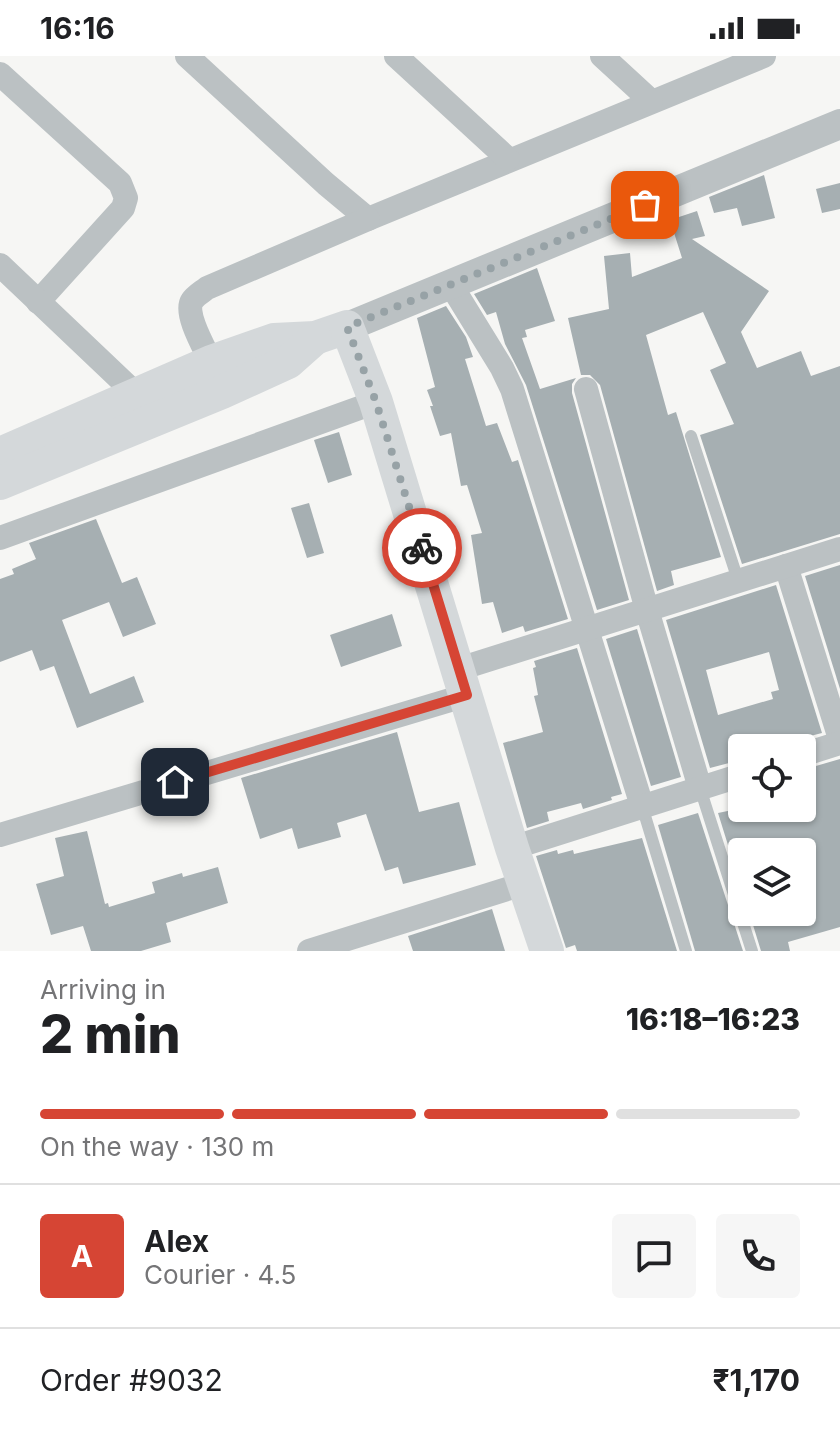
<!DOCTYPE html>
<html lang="en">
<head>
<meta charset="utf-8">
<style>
  :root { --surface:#fff; --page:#f6f6f6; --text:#202124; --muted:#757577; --line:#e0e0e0; --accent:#d64534 }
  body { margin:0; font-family:Inter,sans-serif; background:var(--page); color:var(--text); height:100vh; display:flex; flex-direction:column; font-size:30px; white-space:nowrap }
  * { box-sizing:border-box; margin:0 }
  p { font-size:26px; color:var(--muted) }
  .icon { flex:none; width:44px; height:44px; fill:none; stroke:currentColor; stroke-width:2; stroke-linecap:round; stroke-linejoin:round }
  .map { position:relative; height:895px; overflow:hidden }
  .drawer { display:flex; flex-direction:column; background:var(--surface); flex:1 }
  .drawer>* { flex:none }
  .tools { position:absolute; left:728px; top:678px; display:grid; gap:16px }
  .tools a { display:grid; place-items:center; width:88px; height:88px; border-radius:8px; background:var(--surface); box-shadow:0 2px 6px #0004; font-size:40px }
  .pin { position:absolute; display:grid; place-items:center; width:68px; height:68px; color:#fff; margin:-34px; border-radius:16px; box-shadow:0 4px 12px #0006 }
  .courier { position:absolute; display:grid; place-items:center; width:80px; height:80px; margin:-40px; border:6px solid #d64534; border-radius:50%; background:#fff; color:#222; box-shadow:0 2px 10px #0007 }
  .head em { font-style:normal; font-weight:800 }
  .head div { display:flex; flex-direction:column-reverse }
  .head { display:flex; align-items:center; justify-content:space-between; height:136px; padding:0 40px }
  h1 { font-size:52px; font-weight:800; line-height:60px }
  .bar { display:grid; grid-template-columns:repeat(4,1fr); gap:12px 8px; align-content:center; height:96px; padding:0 40px }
  .bar i { height:10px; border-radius:6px; background:var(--line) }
  .bar .active { background:var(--accent) }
  .bar p { grid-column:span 4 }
  .line { display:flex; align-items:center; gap:20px; padding:0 40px; border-top:2px solid var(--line) }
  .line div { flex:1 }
  .round { display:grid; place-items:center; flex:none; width:84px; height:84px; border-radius:8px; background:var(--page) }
  .status { display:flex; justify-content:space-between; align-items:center; height:56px; padding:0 40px; background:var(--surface); direction:ltr }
  .status svg { height:22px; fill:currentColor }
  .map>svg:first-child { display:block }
  .building { fill:#a6afb2; fill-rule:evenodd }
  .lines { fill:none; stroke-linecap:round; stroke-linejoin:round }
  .service { stroke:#bbc1c3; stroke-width:12 }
  .minor { stroke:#bbc1c3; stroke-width:24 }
  .tertiary { stroke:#bbc1c3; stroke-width:30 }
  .secondary { stroke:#d4d8da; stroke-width:34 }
  .done { stroke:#97a2a6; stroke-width:8; stroke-dasharray:0 14.4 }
  .route { stroke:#d64534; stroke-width:10 }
</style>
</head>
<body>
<div class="status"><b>16:16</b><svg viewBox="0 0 49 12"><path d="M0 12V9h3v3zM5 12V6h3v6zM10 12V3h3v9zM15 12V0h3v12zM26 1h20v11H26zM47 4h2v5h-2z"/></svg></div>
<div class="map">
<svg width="840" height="895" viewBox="0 0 840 895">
  <rect width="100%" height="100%" fill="#f6f6f4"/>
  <g class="building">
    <path d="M764,119l11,43 -33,8 -5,-18 -23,5 -5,-16z"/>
    <path d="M840,127v26l-18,4 -6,-24z"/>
    <path d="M697,155l8,25 -13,3 77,52 -28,41 16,36 44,-17 10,25 29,-10v168l-98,30 -42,-129 34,-11 -24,-54 16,-7 -23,-51 -57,23 22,80 8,-3 45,145 -50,14 3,14 -17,6 -57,-206 -10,-10h-9l-13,-57 41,-9 -5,-53 26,-3 2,24 50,-19 -12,-38z"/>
    <path d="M537,212l18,53 -30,9 2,7 -5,1 18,51 36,-11 -4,6v9l57,207 -32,10 -71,-225 -21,-41 -9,-32 -9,3 -13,-21z"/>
    <path d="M446,250l20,31 7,20 -8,2 21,67 11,-3 15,39 6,-2 50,159 -43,13 -2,-6 -21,7 -9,-31 -11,2 -11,-69 11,-2 -15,-48 -6,1 -10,-53 -11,3 -10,-30h3l-6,-16 8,-3 -18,-69z"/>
    <path d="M339,376l13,43 -24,8 -14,-43z"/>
    <path d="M309,447l15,50 -17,5 -16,-50z"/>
    <path d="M96,463l26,64 15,-6 19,47 -33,13 -14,-35 -47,18 28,74 44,-18 10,26 -67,26 -23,-62 -14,5 -8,-21 -32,12v-83l14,-5 -2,-5 24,-10 -7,-16z"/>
    <path d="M840,509v124l-35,-113z"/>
    <path d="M776,529l46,148 -59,15h-21v6l-14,4 1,5 -19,5 -44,-148zM769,596l10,38 -8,2 2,7 -55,16 -12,-45z"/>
    <path d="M392,558l10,32 -61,21 -11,-32z"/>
    <path d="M637,573l44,148 -30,9 -45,-147z"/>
    <path d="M577,592l45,146 -11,3 1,3 -29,9 -2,-6 -34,9 2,9 -22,7 -24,-85 40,-11 -9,-36 4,-1 -5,-27 3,-1 -2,-6z"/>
    <path d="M397,676l22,80 40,-10 17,63 -73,19 -5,-17 -13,4 -19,-57 -29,9 4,14 -43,12 -6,-21 -32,11 -19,-61z"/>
    <path d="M840,703v168l-52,15 2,9h-29l-12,-39h53v-60h-60v38l-24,-77 24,-5h60v-19l11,-4 -4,-17z"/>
    <path d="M698,757l45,138h-48l-37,-126z"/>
    <path d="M87,775l18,73 3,-1 1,4 46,-14 -3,-11 30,-9 1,4 35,-10 10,36 -62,20 5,19 -30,9h-50l-8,-25 -32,9 -15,-51 28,-8 -9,-38z"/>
    <path d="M642,782l35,113h-100l-2,-6 -9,3 -30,-92 21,-6 1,4 15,-4 1,4z"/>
    <path d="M492,853l13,42h-92l-5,-15z"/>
  </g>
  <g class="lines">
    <g class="service">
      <path d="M691,380l47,144"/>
      <path d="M700,732l52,163"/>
      <path d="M642,750l44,145"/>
    </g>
    <g class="minor">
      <path d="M187,0l139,128 42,35 396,-163"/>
      <path d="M396,0l112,103"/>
      <path d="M602,0l49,45"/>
      <path d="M0,18l120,109 6,15 -3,10 -85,94"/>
      <path d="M0,209l138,131"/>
      <path d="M451,229l51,83 10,21 130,417"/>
      <path d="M211,306c-6,-13 -27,-49 -19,-61 3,-5 10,-9 15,-13l161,-69"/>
      <path d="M586,333l61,221 53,178"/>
      <path d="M0,482l376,-136"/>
      <path d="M786,510l54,173"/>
      <path d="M459,613l381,-120"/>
      <path d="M802,699l38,-12"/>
      <path d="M0,779l467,-140"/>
      <path d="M512,792l230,-73"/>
      <path d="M309,895l214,-67"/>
    </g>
    <path class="tertiary" d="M347,271l493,-203"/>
    <g class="secondary">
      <path d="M0,398l211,-92 63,-22 41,-2 32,-11 29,75 136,446 35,103"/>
      <path d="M0,427l222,-91 66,-30 27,-24"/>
    </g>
  </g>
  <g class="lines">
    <path class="done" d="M422,492l-46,-146 -29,-75 298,-122"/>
    <path class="route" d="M175,726l292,-87 -45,-147"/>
  </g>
</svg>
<div class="tools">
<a><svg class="icon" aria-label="locate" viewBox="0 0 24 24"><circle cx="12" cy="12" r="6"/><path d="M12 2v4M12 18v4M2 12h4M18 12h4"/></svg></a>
<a><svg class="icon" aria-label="layers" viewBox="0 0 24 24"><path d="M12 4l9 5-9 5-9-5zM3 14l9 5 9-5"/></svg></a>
</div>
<div class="pin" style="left:645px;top:149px;background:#ea580c"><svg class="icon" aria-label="bag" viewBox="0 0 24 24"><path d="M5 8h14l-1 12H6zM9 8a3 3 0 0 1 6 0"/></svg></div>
<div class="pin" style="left:175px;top:726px;background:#1f2937"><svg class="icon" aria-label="home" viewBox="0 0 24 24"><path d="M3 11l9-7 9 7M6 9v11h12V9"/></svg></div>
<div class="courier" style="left:422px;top:492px"><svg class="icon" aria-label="bike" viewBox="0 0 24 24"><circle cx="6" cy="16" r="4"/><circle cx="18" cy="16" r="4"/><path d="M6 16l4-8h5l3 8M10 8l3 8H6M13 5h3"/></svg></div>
</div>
<section class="drawer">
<div class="head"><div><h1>2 min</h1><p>Arriving in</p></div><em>16:18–16:23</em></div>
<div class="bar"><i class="active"></i><i class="active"></i><i class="active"></i><i></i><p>On the way · 130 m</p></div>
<div class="line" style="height:144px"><b class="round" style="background:var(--accent);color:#fff">A</b><div><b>Alex</b><p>Courier · 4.5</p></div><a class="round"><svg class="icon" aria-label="chat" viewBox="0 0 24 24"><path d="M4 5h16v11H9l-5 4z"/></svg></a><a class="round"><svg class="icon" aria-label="phone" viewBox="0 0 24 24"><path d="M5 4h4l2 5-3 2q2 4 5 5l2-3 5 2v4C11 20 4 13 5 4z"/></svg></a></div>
<div class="line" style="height:104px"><div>Order #9032</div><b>₹1,170</b></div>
</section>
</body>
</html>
